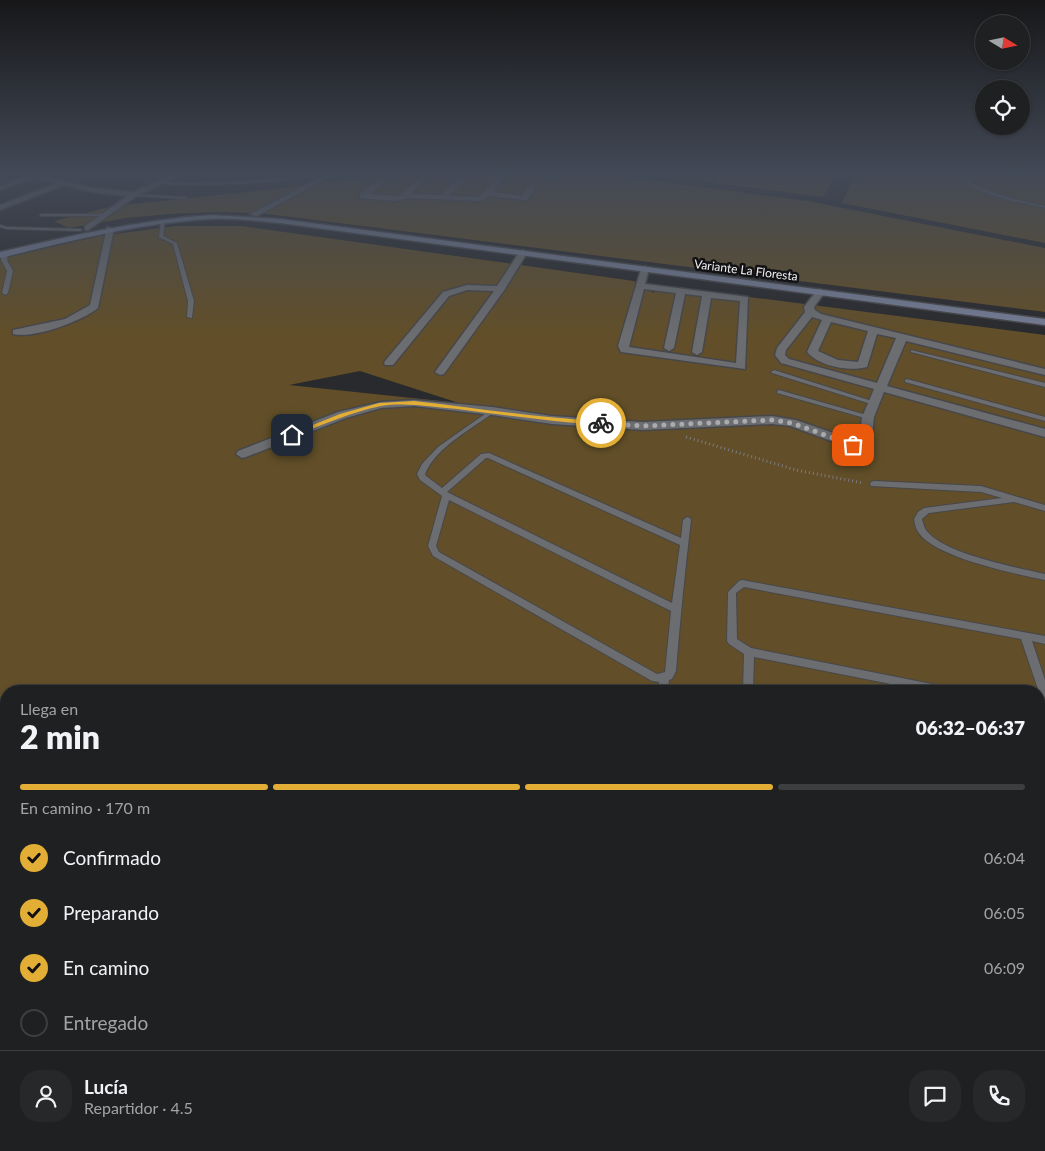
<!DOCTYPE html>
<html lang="es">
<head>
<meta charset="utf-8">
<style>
  :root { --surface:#1f2022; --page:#27282a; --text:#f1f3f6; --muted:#a1a3a5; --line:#3c3e40; --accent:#e3ae35 }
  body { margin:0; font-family:Lato,sans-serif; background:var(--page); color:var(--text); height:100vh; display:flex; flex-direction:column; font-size:19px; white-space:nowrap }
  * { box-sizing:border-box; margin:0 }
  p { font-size:16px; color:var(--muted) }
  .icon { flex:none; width:28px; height:28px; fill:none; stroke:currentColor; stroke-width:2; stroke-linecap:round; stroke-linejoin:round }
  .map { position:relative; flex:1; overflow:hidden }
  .drawer { position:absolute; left:0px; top:685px; width:1045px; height:466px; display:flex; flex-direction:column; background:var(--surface); border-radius:20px 20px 0 0; box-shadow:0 1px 4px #0004,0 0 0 1px var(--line) }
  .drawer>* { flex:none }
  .needle { width:32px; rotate:100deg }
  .controls { position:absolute; left:975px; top:15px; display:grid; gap:10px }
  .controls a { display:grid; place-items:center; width:55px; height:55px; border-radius:50%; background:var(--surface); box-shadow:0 1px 4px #0004,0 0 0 1px var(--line); font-size:25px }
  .pin { position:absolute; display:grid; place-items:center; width:42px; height:42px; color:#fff; margin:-21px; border-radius:10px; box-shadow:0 2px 8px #0006 }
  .courier { position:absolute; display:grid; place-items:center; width:50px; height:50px; margin:-25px; border:4px solid #e3ae35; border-radius:50%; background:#fff; color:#222; box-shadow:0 1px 6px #0007 }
  .head em { font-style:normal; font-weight:800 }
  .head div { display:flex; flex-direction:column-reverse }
  .head { display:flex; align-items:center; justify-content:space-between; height:85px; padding:0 20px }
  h1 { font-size:32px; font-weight:800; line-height:38px }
  .bar { display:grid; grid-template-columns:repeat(4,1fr); gap:8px 5px; align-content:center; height:60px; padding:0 20px }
  .bar i { height:6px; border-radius:4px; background:var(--line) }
  .bar .active { background:var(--accent) }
  .bar p { grid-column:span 4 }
  .line { display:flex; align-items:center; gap:12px; padding:0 20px; border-top:1px solid var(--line) }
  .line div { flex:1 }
  .round { display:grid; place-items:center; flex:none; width:52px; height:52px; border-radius:20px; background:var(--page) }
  ol { padding:0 20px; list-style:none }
  li { display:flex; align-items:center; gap:15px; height:55px }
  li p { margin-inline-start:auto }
  li .icon { padding:5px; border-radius:50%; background:var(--accent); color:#111; stroke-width:4 }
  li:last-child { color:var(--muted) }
  li i { width:28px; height:28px; border:2px solid var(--line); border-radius:50% }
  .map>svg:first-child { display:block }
  .green { fill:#624f29; fill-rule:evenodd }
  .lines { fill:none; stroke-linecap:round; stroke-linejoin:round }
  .lane-casing { stroke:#47474a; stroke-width:2 }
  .street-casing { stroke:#47474a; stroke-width:3 }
  .secondary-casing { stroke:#47474a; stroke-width:3 }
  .path { stroke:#7b7b7e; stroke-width:3; stroke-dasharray:1 3; stroke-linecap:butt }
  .lane { fill:#6b6d70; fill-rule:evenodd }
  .street { fill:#6b6d70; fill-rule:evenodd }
  .secondary { fill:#757d95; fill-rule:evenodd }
  .route { fill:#e3ae35 }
  .done { stroke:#aaabad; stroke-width:5; stroke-dasharray:0 9 }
  .labels { text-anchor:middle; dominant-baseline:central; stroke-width:5; stroke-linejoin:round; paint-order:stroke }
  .far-street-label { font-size:12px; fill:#f0f0f2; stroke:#121214 }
</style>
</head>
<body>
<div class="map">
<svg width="1045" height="1151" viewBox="0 0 1045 1151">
  <rect width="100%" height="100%" fill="#292a2d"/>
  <g class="green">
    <path d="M387,174h215l206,27 237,47v64l-785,-99 -45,-1 -46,2 -43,4 -57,10 -15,-7 59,-15 163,-17z"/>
    <path d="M647,174h188l-12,23z"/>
    <path d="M855,174h190v69l-203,-40z"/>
    <path d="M176,226h66l392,55 20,12 2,-8 389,50v816h-1045v-892l100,-23zM360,371l99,32 -170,-18zM6,691h1033v454h-1033z"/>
  </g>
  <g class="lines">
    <defs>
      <g id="lane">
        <path d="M313,174h9l-43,7 -40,3 -61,1 -23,-2 2,-1c52,2 104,0 156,-8z"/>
        <path d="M707,174h4l10,8 -3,1z"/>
        <path d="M956,174h4c23,20 56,25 85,32v2c-30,-7 -67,-11 -89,-34z"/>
        <path d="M132,194l53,3 2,1 -2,1 -55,-3z"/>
        <path d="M42,214h62l2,1 -2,1h-64v-1z"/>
        <path d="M161,220l4,1 -2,15 14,7 17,58 -2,17 -5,-1 1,-16 -15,-57 -14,-7z"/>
        <path d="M0,225l7,2 73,2 2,1 -2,1 -73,-2 -7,-2z"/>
        <path d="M5,252l3,2 -1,6 6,11 -5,22 -3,2 -3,-2 5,-22 -6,-11 1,-6z"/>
        <path d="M911,350l134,33v4l-134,-35z"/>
        <path d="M774,370l101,32 1,1 -3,2 -2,-1 -99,-31 -1,-1z"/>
        <path d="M907,379l138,38v4l-140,-39v-2z"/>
        <path d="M779,390l91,26 1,1 -3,2 -91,-26v-2z"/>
        <path d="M492,409l2,1v2c-22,17 -58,35 -69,62l1,2 16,12 39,-34 8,-1 192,85 2,-18 4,-3 3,1 1,2c-6,50 -11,100 -15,151l-4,8 -3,1 -1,11h-10l1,-9 -7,-1 -219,-125 -5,-10 14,-50 -22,-16 -3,-6 5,-10 16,-17zM486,458h2l192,87 -8,58 -225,-111zM449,500l222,111 -6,61 -8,2 -218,-122 -3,-6z"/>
        <path d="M874,481l107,5 64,19v6l-31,-9 -85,11 -7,6c1,4 2,8 4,11 17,24 90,37 119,44v6c-28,-6 -115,-23 -128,-50 -2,-3 -2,-7 -3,-11l4,-7 6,-4 78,-10 -21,-6 -110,-6 -1,-2 1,-2z"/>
        <path d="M742,580l303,56v8l-13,-3 13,39v20l-4,-2 -1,-3 -19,-56 -277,-52 -8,6 1,46 14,9 196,39 4,1 1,3h-26l-172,-34 -1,34h-10l1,-37 -15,-10 -2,-3 1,-49 11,-11z"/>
        <path d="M1039,704l6,1v10l-6,-1z"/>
        <path d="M1039,789l6,1v12l-6,-2z"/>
      </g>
      <g id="street">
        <path d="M24,174h17v1l51,13 41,4 42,-18h8l-46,22 -49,34h-3v-4l42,-30 -35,-4 -28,-7 -64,25v-5l57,-22 -23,-5 -34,12v-4l26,-10z"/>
        <path d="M327,174h8l-78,42 -7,-2z"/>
        <path d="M387,174h7l-24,20 29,2 25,-22h7l-21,20 31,1 17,-17 -16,-2 -3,-2h24l5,2 -19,20 30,1 22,-23 4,2 -12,16 29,4 6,-10 7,2 -8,12h-3l-35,-4 -8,5 -72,-3 -14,3 -35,-3v-4z"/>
        <path d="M542,174h10l13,5 -4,2z"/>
        <path d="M107,227l7,2 -16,79c-16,13 -64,31 -85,26v-4l52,-11 25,-14z"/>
        <path d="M523,250l4,3 -22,36 -61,85 -4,1 -5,-3 59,-81 -27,-1 -18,6 -56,69h-8l-1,-2 1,-2 58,-69 24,-7 30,1 23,-35z"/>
        <path d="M645,266l4,3 -4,15 103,13 -3,72 -124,-17 -3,-6 23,-77zM644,289l32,4 -12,55 5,3 5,-3 11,-54 17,2 -10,56 5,3 5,-3 9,-54 29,3 -4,62 -107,-16z"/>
        <path d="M820,289l5,3 -11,15 1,3 6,4 224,55v6l-139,-34 -19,45 158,43v8l-161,-45 -10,25 -2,21 -8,9 -11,2 -63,-23 -18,-2 -129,6 -91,-6 -60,-9 -78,-9 -33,2 -35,10 -100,39 -4,1 -6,-4 2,-3 100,-39 43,-10 33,-2 78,7 60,9 91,6 129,-6 24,4 60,21 4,-4 2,-20 12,-28 -93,-26 -6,-8 2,-7 28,-36 -1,-5 13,-17zM812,317l10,3 -15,32c12,14 42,20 60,15l10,-33 19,4 -19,45 -88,-24 -4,-4 1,-5zM831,322l37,9 -10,31 -20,-2 -20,-9z"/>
      </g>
      <path id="secondary" d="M211,215l69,4 765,100v6l-765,-102c-23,-2 -46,-5 -69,-4 -72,4 -141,22 -211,39v-6c70,-16 139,-32 211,-37z"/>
    </defs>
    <use href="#lane" class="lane-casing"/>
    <use href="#street" class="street-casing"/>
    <use href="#secondary" class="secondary-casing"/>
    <path class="path" d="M686,437l110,33 67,13"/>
    <use href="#lane" class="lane"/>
    <use href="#street" class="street"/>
    <use href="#secondary" class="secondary"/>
  </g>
  <linearGradient id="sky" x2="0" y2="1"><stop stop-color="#171719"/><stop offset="0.52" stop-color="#434a57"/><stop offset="1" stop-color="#434a57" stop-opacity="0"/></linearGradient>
  <rect width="1045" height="335" fill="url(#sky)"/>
  <path class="route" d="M414,401c62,7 124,17 187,20l3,2 -3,2c-48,-3 -96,-10 -144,-16 -25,-2 -51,-7 -76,-3 -30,6 -59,19 -87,30l-6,-1 52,-21 39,-11z"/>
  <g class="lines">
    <path class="done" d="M601,423l42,3 129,-6 20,3 61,22"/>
  </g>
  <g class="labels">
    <g class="far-street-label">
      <text transform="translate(746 270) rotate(7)">Variante La Floresta</text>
    </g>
  </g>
</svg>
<div class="controls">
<a><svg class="needle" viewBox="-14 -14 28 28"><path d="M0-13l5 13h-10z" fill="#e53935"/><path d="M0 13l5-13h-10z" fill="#a1a3a5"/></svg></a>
<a><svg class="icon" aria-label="locate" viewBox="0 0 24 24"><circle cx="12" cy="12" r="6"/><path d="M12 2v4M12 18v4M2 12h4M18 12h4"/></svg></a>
</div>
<div class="pin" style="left:853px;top:445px;background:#ea580c"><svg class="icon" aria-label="bag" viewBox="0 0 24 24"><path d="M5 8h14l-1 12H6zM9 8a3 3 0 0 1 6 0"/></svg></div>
<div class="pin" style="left:292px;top:435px;background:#1f2937"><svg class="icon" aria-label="home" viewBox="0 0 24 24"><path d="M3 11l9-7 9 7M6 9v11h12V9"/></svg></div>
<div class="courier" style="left:601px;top:423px"><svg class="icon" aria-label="bike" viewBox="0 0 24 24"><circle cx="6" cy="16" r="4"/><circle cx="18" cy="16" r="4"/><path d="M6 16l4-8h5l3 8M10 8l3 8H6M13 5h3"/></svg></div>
<section class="drawer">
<div class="head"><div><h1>2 min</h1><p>Llega en</p></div><em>06:32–06:37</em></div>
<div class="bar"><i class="active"></i><i class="active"></i><i class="active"></i><i></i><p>En camino · 170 m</p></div>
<ol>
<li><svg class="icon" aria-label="check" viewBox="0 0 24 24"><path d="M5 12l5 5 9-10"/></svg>Confirmado<p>06:04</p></li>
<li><svg class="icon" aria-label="check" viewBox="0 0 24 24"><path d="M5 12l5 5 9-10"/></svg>Preparando<p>06:05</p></li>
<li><svg class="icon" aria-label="check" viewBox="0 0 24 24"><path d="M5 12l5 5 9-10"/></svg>En camino<p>06:09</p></li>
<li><i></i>Entregado</li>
</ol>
<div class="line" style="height:90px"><a class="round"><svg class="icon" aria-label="person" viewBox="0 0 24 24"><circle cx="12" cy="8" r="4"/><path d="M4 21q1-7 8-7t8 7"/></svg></a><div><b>Lucía</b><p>Repartidor · 4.5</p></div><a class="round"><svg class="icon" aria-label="chat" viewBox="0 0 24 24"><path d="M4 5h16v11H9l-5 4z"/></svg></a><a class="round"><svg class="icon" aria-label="phone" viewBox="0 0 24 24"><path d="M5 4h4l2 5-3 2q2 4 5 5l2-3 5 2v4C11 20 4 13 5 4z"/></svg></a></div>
</section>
</div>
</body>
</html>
